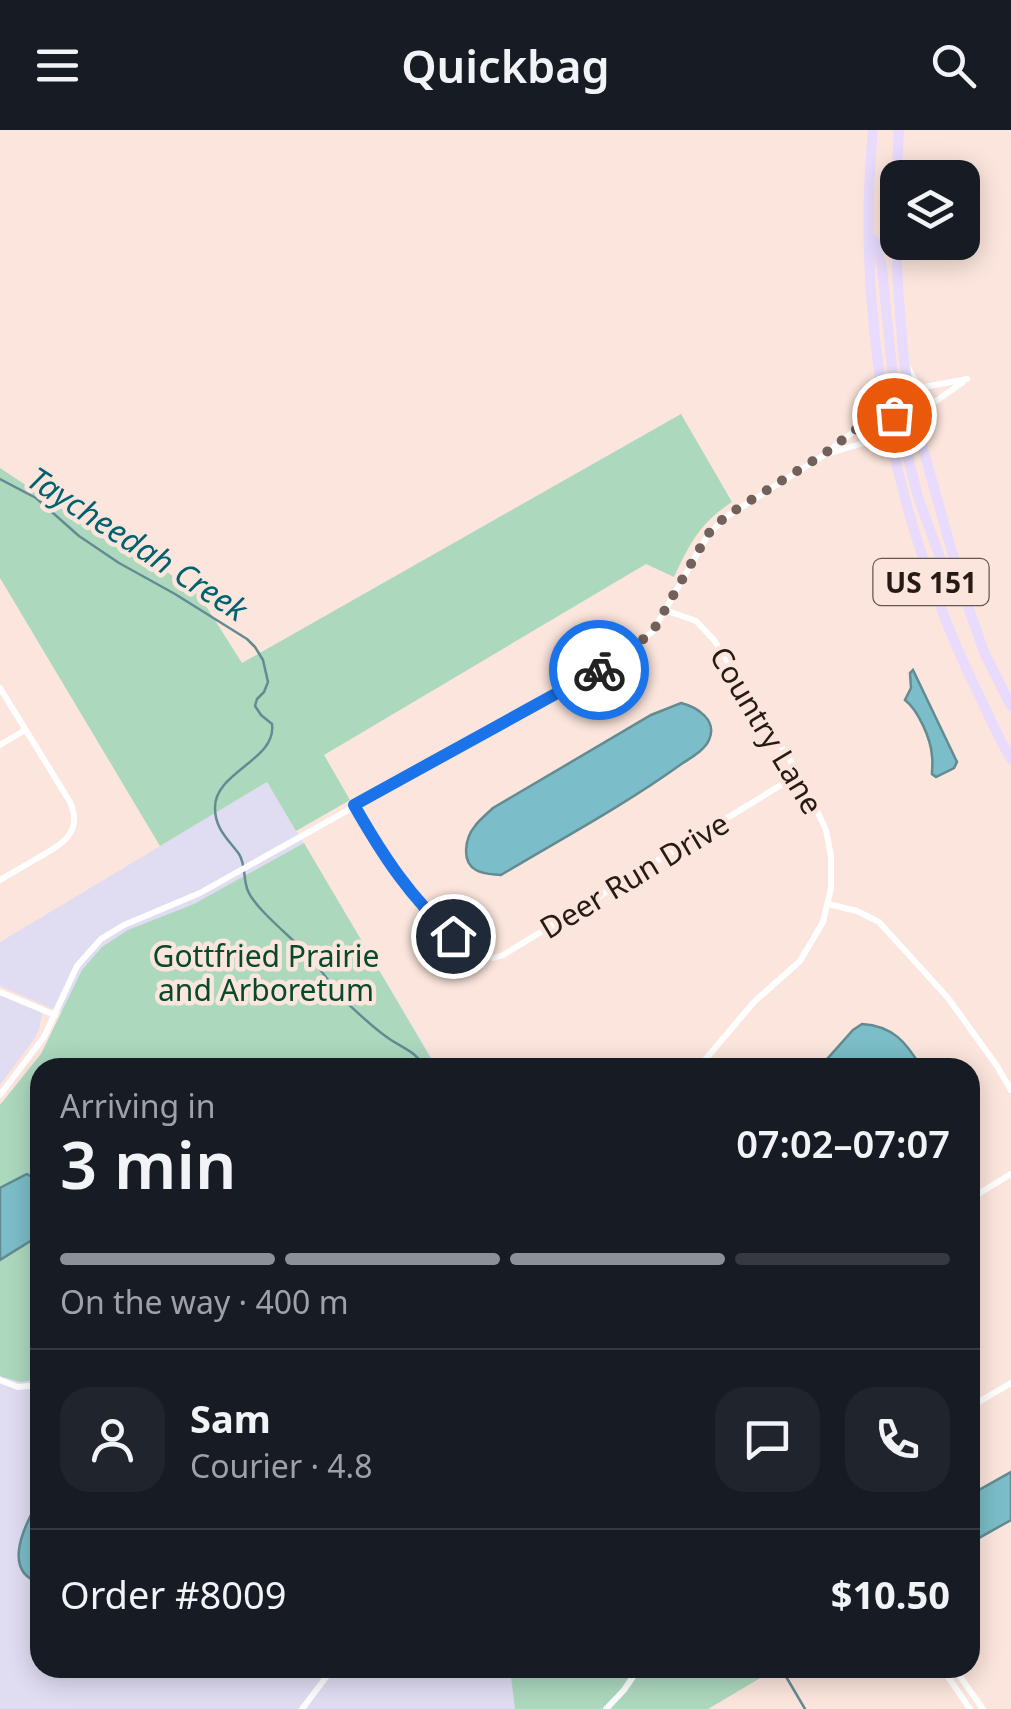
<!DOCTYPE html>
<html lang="en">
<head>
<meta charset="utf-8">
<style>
  :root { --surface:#171b24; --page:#20242c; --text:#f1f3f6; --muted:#9ea1a6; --line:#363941; --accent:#8c9099 }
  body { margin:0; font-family:"Noto Sans",sans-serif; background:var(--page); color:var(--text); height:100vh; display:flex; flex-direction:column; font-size:38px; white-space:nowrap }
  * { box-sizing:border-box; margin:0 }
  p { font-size:32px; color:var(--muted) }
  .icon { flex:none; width:55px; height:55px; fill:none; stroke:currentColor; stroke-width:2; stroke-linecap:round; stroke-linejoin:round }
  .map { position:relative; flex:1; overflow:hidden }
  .sheet { position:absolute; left:30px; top:928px; width:950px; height:620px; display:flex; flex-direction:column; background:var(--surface); border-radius:30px; box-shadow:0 5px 25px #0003 }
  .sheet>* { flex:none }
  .fabs { position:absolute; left:880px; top:30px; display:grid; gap:20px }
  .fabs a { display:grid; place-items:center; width:100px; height:100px; border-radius:20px; background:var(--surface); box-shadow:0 5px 25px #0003; font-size:50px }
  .pin { position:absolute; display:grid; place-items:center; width:85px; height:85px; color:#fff; margin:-42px; border:5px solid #fff; border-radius:50%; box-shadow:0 2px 10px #0007 }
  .courier { position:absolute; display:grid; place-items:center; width:100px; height:100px; margin:-50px; border:8px solid #1a73e8; border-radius:50%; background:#fff; color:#222; box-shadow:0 2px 12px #0007 }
  .summary em { font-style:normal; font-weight:600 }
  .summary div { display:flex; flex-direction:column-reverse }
  .summary { display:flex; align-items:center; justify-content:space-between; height:170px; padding:0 30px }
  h1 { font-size:65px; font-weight:600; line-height:75px }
  .bar { display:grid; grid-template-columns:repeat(4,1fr); gap:15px 10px; align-content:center; height:120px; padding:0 30px }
  .bar i { height:12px; border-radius:8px; background:var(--line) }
  .bar .current { background:var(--accent) }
  .bar p { grid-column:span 4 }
  .line { display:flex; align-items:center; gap:25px; padding:0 30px; border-top:2px solid var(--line) }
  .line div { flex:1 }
  .round { display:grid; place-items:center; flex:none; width:105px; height:105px; border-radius:30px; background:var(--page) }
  header { display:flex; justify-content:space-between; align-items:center; height:130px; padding:0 30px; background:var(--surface); font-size:45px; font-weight:600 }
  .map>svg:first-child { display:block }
  .education { fill:#e0ddf3 }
  .green { fill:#acd8be }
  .water { fill:#7bbdc8; stroke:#628c92; stroke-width:2.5 }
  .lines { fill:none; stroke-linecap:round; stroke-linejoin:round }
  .stream { stroke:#628c92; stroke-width:2.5 }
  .minor { stroke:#fff; stroke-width:6 }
  .primary { stroke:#e8dbfd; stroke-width:10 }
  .done { stroke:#71615a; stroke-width:10; stroke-dasharray:0 18 }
  .route { stroke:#1a73e8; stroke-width:12 }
  .labels { text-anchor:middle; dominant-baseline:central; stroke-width:9; stroke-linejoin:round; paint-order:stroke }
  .shield { fill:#fbe5dc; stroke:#665750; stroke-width:2.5 }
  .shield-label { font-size:28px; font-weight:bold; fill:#261a14 }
  .street-label { font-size:30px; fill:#261a14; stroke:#fbe5dc }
  .park-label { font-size:30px; fill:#06492d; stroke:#fbe5dc }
  .water-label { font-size:32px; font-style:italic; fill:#00626e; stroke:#fbe5dc }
</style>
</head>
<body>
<header><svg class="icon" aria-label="menu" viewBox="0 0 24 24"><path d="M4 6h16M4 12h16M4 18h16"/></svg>Quickbag<svg class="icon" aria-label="search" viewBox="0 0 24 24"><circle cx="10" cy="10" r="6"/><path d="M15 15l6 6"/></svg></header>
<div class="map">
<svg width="1011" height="1579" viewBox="0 0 1011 1579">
  <rect width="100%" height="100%" fill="#fbe5dc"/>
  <g class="education">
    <path d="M267,652l170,285 -397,1v600h737l-69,41h-708v-604l41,-51 21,-41 -62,-27v-44z"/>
    <path d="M0,859l43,21 -4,19 -5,10 -34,46z"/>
  </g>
  <g class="green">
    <path d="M681,284l51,88c-32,21 -42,41 -58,75l-28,-13 -322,191 26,45 -54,31 -29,-49 -107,64 -160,-268v-110l85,56 85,50 29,21 43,68z"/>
    <path d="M304,713l132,224 -396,1v311l-19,3 -19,-5 -2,-2v-270l41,-51 41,-84 20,-23 26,-17 66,-26z"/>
    <path d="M510,1538h267l-69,41h-193z"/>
  </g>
  <g class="water">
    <path d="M913,540l44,92 -3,6 -18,9 -4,-3c0,-6 1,-12 0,-18 -1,-17 -14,-46 -27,-56l6,-12 -1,-15z"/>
    <path d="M681,573c16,4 37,17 28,37 -5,11 -19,18 -29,25 -57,41 -119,74 -179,110 -8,-1 -17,0 -25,-5 -15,-8 -11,-32 -1,-44 5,-7 12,-12 18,-18l158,-93z"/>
    <path d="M862,894c31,2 44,18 59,43h-101l33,-37z"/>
    <path d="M27,1044l8,5 5,8v48l-40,25v-72z"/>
    <path d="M1011,1342v48l-41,23v-48z"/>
    <path d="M40,1369v84c-40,-12 -14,-61 0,-84z"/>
  </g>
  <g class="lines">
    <g class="stream">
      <path d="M0,349l36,19 43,38 40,27 56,31 72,45 8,8 8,13 5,22 -4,10 -7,7 -2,7 6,9 11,9c5,36 -58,48 -57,84 0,21 13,31 24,46 7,11 4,26 9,37 8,19 48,50 63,67 11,13 21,29 33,42 14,13 30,29 47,40 14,9 26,13 35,28"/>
      <path d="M781,1538l24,41"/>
    </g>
    <g class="minor">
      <path d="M908,238l8,14 8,5 43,-8"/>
      <path d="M913,283l16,-7 34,-24"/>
      <path d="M830,323l40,-12 22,5"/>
      <path d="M665,480l31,11 18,19 89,141 23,49 5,26v32l-8,34 -23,39 -46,41 -56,66"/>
      <path d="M0,558l70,114c14,32 -10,43 -34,57 -12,7 -24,14 -36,21"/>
      <path d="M0,615l25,-15"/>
      <path d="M354,675c34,60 73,126 139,153l10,-3 296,-181"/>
      <path d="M828,774l29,7 22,11 69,76 49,68 14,24"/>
      <path d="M0,862l55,23"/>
      <path d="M0,965l44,-58 33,-71 24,-27 23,-14 76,-32 425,-238 28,-24 55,-96 18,-18 98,-62 43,-34 17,-9"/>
      <path d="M970,1069l41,-25"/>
      <path d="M0,1250l18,7 22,-2"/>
      <path d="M970,1277l41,-24"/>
      <path d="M942,1538l28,41"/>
      <path d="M954,1538l29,41"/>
      <path d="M302,1579l31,-41"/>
      <path d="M606,1579l18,-19 15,-22"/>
    </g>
    <g class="primary">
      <path d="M873,0c-18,192 20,388 104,561 11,23 21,46 34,68"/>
      <path d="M899,0l-4,81 3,76 6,74 9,52 52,185 19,54 27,54"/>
      <path d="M874,110l8,27 12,122 7,17 12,7"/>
      <path d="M884,282l14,6 20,79 24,66 18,27"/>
    </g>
  </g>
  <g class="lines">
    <path class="done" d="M599,540l25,-15 29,-24 55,-97 18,-18 98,-62 43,-33 17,-9 10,3"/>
    <path class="route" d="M453,806c-43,-39 -70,-80 -99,-131l245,-135"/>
  </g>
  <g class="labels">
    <rect class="shield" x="873.5" y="429" width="115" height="46" rx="8"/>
    <g class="shield-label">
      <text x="931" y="452">US 151</text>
    </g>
    <g class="street-label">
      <text transform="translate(767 600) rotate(59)">Country Lane</text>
      <text transform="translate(634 745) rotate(-31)">Deer Run Drive</text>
    </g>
    <g class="park-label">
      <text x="266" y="825">Gottfried Prairie<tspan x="266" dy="34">and Arboretum</tspan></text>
    </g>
    <g class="water-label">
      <text transform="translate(138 413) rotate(33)">Taycheedah Creek</text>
    </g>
  </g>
</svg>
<div class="fabs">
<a><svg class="icon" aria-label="layers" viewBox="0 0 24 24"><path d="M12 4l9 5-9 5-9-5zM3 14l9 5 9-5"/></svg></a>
</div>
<div class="pin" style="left:894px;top:285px;background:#ea580c"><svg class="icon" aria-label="bag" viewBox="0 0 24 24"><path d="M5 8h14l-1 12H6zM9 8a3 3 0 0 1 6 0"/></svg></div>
<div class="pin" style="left:453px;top:806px;background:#1f2937"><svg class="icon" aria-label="home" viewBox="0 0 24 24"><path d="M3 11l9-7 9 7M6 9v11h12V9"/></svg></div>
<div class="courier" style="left:599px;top:540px"><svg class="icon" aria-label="bike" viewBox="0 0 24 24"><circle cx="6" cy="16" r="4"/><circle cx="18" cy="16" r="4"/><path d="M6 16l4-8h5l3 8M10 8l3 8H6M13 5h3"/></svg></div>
<section class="sheet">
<div class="summary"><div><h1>3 min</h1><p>Arriving in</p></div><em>07:02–07:07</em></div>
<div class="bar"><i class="current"></i><i class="current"></i><i class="current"></i><i></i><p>On the way · 400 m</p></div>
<div class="line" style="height:180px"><a class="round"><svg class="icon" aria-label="person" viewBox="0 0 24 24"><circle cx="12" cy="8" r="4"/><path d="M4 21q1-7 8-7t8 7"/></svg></a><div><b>Sam</b><p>Courier · 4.8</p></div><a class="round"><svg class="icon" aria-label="chat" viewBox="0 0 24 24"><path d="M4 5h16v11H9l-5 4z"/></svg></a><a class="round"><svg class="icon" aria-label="phone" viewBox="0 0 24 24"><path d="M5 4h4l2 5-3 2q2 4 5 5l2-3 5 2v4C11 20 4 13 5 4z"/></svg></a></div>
<div class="line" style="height:130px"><div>Order #8009</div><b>$10.50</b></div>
</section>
</div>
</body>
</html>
